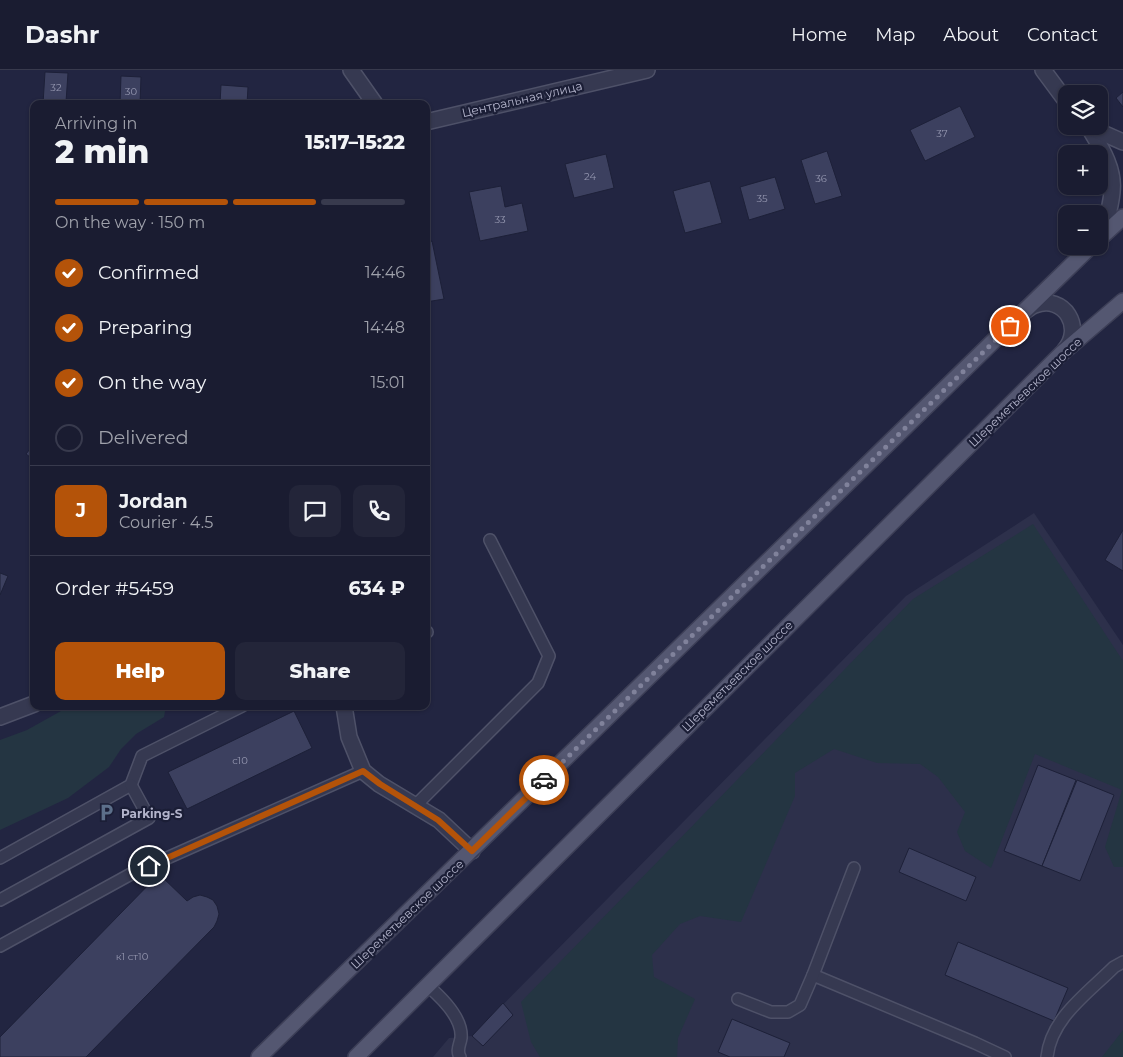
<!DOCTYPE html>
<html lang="en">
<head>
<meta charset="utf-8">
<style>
  :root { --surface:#1a1c31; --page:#232539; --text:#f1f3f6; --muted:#9fa1ab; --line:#383a4d; --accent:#b45309 }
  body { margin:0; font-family:Montserrat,sans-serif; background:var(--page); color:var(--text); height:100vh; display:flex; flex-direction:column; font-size:19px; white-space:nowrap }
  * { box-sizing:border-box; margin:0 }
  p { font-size:16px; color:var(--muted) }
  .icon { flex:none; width:28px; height:28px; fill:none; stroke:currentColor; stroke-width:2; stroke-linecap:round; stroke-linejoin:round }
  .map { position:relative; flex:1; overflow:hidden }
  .panel { position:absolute; left:30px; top:30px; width:400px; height:610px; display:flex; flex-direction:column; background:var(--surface); border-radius:10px; box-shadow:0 1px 4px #0004,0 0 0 1px var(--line) }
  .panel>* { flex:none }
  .fabs { position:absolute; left:1058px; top:15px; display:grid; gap:10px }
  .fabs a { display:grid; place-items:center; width:50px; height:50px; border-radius:10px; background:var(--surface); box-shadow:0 1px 4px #0004,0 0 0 1px var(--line); font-size:25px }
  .pin { position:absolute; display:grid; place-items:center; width:42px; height:42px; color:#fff; margin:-21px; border:2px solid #fff; border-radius:50%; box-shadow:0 1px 5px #0007 }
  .courier { position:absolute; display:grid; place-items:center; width:50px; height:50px; margin:-25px; border:4px solid #b45309; border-radius:50%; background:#fff; color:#222; box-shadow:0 1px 6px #0007 }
  .head em { font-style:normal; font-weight:800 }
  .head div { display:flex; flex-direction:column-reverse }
  .head { display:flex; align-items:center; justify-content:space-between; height:85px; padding:0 25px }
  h1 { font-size:32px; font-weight:800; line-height:38px }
  .bar { display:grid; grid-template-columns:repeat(4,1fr); gap:8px 5px; align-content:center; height:60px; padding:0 25px }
  .bar i { height:6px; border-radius:4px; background:var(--line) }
  .bar .on { background:var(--accent) }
  .bar p { grid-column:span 4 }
  .line { display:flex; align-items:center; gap:12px; padding:0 25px; border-top:1px solid var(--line) }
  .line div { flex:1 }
  .round { display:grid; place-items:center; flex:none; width:52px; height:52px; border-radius:10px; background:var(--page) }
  ol { padding:0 25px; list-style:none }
  li { display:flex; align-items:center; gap:15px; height:55px }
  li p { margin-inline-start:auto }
  li .icon { padding:5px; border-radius:50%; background:var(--accent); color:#fff; stroke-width:4 }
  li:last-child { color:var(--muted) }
  li i { width:28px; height:28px; border:2px solid var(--line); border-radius:50% }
  .cta { display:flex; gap:10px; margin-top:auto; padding:10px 25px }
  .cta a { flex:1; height:58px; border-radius:10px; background:var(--accent); color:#fff; font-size:20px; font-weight:800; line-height:58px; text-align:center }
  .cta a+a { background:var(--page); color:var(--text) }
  header { display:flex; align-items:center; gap:30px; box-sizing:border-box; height:70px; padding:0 25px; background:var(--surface); border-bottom:1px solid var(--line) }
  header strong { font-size:24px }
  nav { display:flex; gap:28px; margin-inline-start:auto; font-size:18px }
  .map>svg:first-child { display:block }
  .airport { fill:#2d304b }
  .green { fill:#243542 }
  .building { fill:#3c405f; stroke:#1d2038 }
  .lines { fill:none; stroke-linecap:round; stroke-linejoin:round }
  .lane-casing { stroke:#4e5168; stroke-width:14 }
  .street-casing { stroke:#4e5168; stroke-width:18 }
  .primary-casing { stroke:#3d3f57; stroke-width:18 }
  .lane { stroke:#363951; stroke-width:11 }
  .street { stroke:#363951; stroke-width:15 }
  .primary { stroke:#545771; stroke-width:15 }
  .done { stroke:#80829b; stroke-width:5; stroke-dasharray:0 9 }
  .route { stroke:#b45309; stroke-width:6 }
  .labels { text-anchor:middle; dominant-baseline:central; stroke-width:4.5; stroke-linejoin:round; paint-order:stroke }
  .number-label { font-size:10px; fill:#9597b0 }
  .street-label { font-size:12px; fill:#b3b4cb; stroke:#1b1e36 }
  .poi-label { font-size:12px; font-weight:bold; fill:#b3b4cb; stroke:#1b1e36; text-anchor:start }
</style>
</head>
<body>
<header>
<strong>Dashr</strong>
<nav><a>Home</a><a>Map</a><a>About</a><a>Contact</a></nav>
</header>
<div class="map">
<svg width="1123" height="987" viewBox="0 0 1123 987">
  <rect width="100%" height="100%" fill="#222541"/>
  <path class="airport" d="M1034,443l89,132v412h-690l16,-19 23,-2 434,-440z"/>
  <g class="green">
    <path d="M1033,454l90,137v206h-9l-9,-20 17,-57 -87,-36 -44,114 -26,-17 -8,-19 8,-20 -27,-35 -18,-13 -43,-1 -43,-14 -39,24v23l-54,126 -41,-6 -20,8 -28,31 2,22 41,22 -17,39 -1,19h-137l-9,-15 -10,-40 392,-403z"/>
    <path d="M70,636h96l-2,11 -28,17 -15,15 -12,18 -41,31 -68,32v-90l27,-10z"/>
    <path d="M1123,960v27h-21z"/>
  </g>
  <g class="building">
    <path d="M45,2l23,1 -2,29h14v2h-37z"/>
    <path d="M121,6l20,1 -1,27h-20z"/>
    <path d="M221,15l27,2 -1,17h-27z"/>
    <path d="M1123,22v15l-7,-9z"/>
    <path d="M960,36l15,31 -50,24 -15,-31z"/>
    <path d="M827,81l15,45 -27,8 -14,-44z"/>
    <path d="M606,84l8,34 -40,10 -9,-34z"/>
    <path d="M775,107l10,32 -36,11 -9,-33z"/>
    <path d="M710,111l12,42 -37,10 -12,-42z"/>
    <path d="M501,116l4,21 17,-4 6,28 -48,10 -11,-49z"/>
    <path d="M432,171l12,58 -18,3v-59z"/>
    <path d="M34,374v16l-8,-6z"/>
    <path d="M1123,460v41l-18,-11z"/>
    <path d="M0,503l8,3 -8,19z"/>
    <path d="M294,641l18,37 -125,61 -19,-37z"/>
    <path d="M1038,695l38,15 -34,86 -38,-15z"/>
    <path d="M1077,710l37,15 -34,86 -38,-15z"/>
    <path d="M909,778l67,29 -10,24 -67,-29z"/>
    <path d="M159,804l28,27 6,-4 7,-2 7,2 6,3 4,6 2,8 -2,7 -3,6 -128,130h-86v-20z"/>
    <path d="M958,872l110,46 -14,33 -109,-46z"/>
    <path d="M503,933l10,12 -30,31 -11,-10z"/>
    <path d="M732,949l58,24 -6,14h-54l-12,-5z"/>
  </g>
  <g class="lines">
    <defs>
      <g id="lane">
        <path d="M426,562h1"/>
        <path d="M415,736l123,-123 11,-27 -59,-116"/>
        <path d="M0,788l131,-73 11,-29 100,-50"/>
        <path d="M0,830l149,-82 -18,-33"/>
        <path d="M0,876l131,-72 232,-103"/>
        <path d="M813,905l162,68 30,14"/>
        <path d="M428,916c14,12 35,32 33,52 -1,7 -5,12 -1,19"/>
        <path d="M738,929l33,13h17l12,-7 13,-30 41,-107"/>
        <path d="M1047,987c4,-39 41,-64 67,-90l9,-5"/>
      </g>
      <g id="street">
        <path d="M351,0l24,34"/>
        <path d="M1043,0l23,31"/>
        <path d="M426,52l221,-52"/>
        <path d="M1088,56c12,20 27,42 24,66 -1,14 -6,29 -9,43"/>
        <path d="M1089,57l34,15"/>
        <path d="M1025,241c3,-2 7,-5 10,-6 29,-11 50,23 29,46"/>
        <path d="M344,636l5,31 14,34 16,13 60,36 33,31"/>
        <path d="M0,647l34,-13"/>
      </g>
      <g id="primary">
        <path d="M1099,169l24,-22"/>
        <path d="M259,987l832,-811"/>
        <path d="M356,987l705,-703 62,-53"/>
      </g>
    </defs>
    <use href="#lane" class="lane-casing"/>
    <use href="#street" class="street-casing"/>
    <use href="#primary" class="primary-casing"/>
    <use href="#lane" class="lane"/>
    <use href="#street" class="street"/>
    <use href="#primary" class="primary"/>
  </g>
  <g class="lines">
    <path class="done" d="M544,710l466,-454"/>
    <path class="route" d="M149,796l214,-95 17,13 58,36 34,31 72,-71"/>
  </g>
  <defs>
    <symbol id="parking-bare" viewBox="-9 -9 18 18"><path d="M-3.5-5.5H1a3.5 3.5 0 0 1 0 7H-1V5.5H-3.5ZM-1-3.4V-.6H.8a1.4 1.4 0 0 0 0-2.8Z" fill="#5c6f8a" stroke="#1b1e36" stroke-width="2.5" paint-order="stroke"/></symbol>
  </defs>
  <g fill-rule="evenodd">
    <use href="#parking-bare" x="94" y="730" width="25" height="25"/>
  </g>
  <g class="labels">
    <g class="number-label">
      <text x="56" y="17">32</text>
      <text x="131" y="21">30</text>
      <text x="942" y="63">37</text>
      <text x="590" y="106">24</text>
      <text x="821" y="108">36</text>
      <text x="762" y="128">35</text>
      <text x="500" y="149">33</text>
      <text x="240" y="690">c10</text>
      <text x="132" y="886">к1 ст10</text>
    </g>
    <g class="street-label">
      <text transform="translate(522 29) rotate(-13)">Центральная улица</text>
      <text transform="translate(1025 322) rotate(-44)">Шереметьевское шоссе</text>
      <text transform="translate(737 606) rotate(-45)">Шереметьевское шоссе</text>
      <text transform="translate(407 844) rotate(-44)">Шереметьевское шоссе</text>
    </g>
    <g class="poi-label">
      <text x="121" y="743">Parking-S</text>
    </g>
  </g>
</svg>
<div class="fabs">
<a><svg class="icon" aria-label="layers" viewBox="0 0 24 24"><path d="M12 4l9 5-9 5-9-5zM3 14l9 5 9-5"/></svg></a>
<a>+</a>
<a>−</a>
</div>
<div class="pin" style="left:1010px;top:256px;background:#ea580c"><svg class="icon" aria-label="bag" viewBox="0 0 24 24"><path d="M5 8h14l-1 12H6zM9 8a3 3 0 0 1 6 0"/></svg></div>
<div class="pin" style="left:149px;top:796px;background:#1f2937"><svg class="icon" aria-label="home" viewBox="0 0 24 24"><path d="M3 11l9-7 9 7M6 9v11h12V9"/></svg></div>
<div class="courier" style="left:544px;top:710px"><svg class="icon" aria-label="car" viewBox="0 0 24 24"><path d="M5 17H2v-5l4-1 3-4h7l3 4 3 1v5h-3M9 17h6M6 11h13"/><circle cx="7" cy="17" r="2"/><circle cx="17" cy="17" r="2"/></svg></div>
<section class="panel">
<div class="head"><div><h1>2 min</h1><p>Arriving in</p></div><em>15:17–15:22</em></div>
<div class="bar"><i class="on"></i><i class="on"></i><i class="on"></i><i></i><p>On the way · 150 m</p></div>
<ol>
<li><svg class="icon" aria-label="check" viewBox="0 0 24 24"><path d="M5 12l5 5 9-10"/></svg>Confirmed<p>14:46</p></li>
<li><svg class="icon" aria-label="check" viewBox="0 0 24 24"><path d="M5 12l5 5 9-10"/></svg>Preparing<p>14:48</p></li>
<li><svg class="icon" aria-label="check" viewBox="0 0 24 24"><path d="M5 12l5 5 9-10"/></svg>On the way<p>15:01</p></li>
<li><i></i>Delivered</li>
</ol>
<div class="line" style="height:90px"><b class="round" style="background:var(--accent);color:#fff">J</b><div><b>Jordan</b><p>Courier · 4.5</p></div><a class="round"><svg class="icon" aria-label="chat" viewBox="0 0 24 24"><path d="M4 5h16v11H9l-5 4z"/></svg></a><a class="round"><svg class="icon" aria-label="phone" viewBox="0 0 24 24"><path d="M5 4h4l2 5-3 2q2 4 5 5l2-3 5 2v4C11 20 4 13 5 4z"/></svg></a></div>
<div class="line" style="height:65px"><div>Order #5459</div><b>634 ₽</b></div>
<div class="cta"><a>Help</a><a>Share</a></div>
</section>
</div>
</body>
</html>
